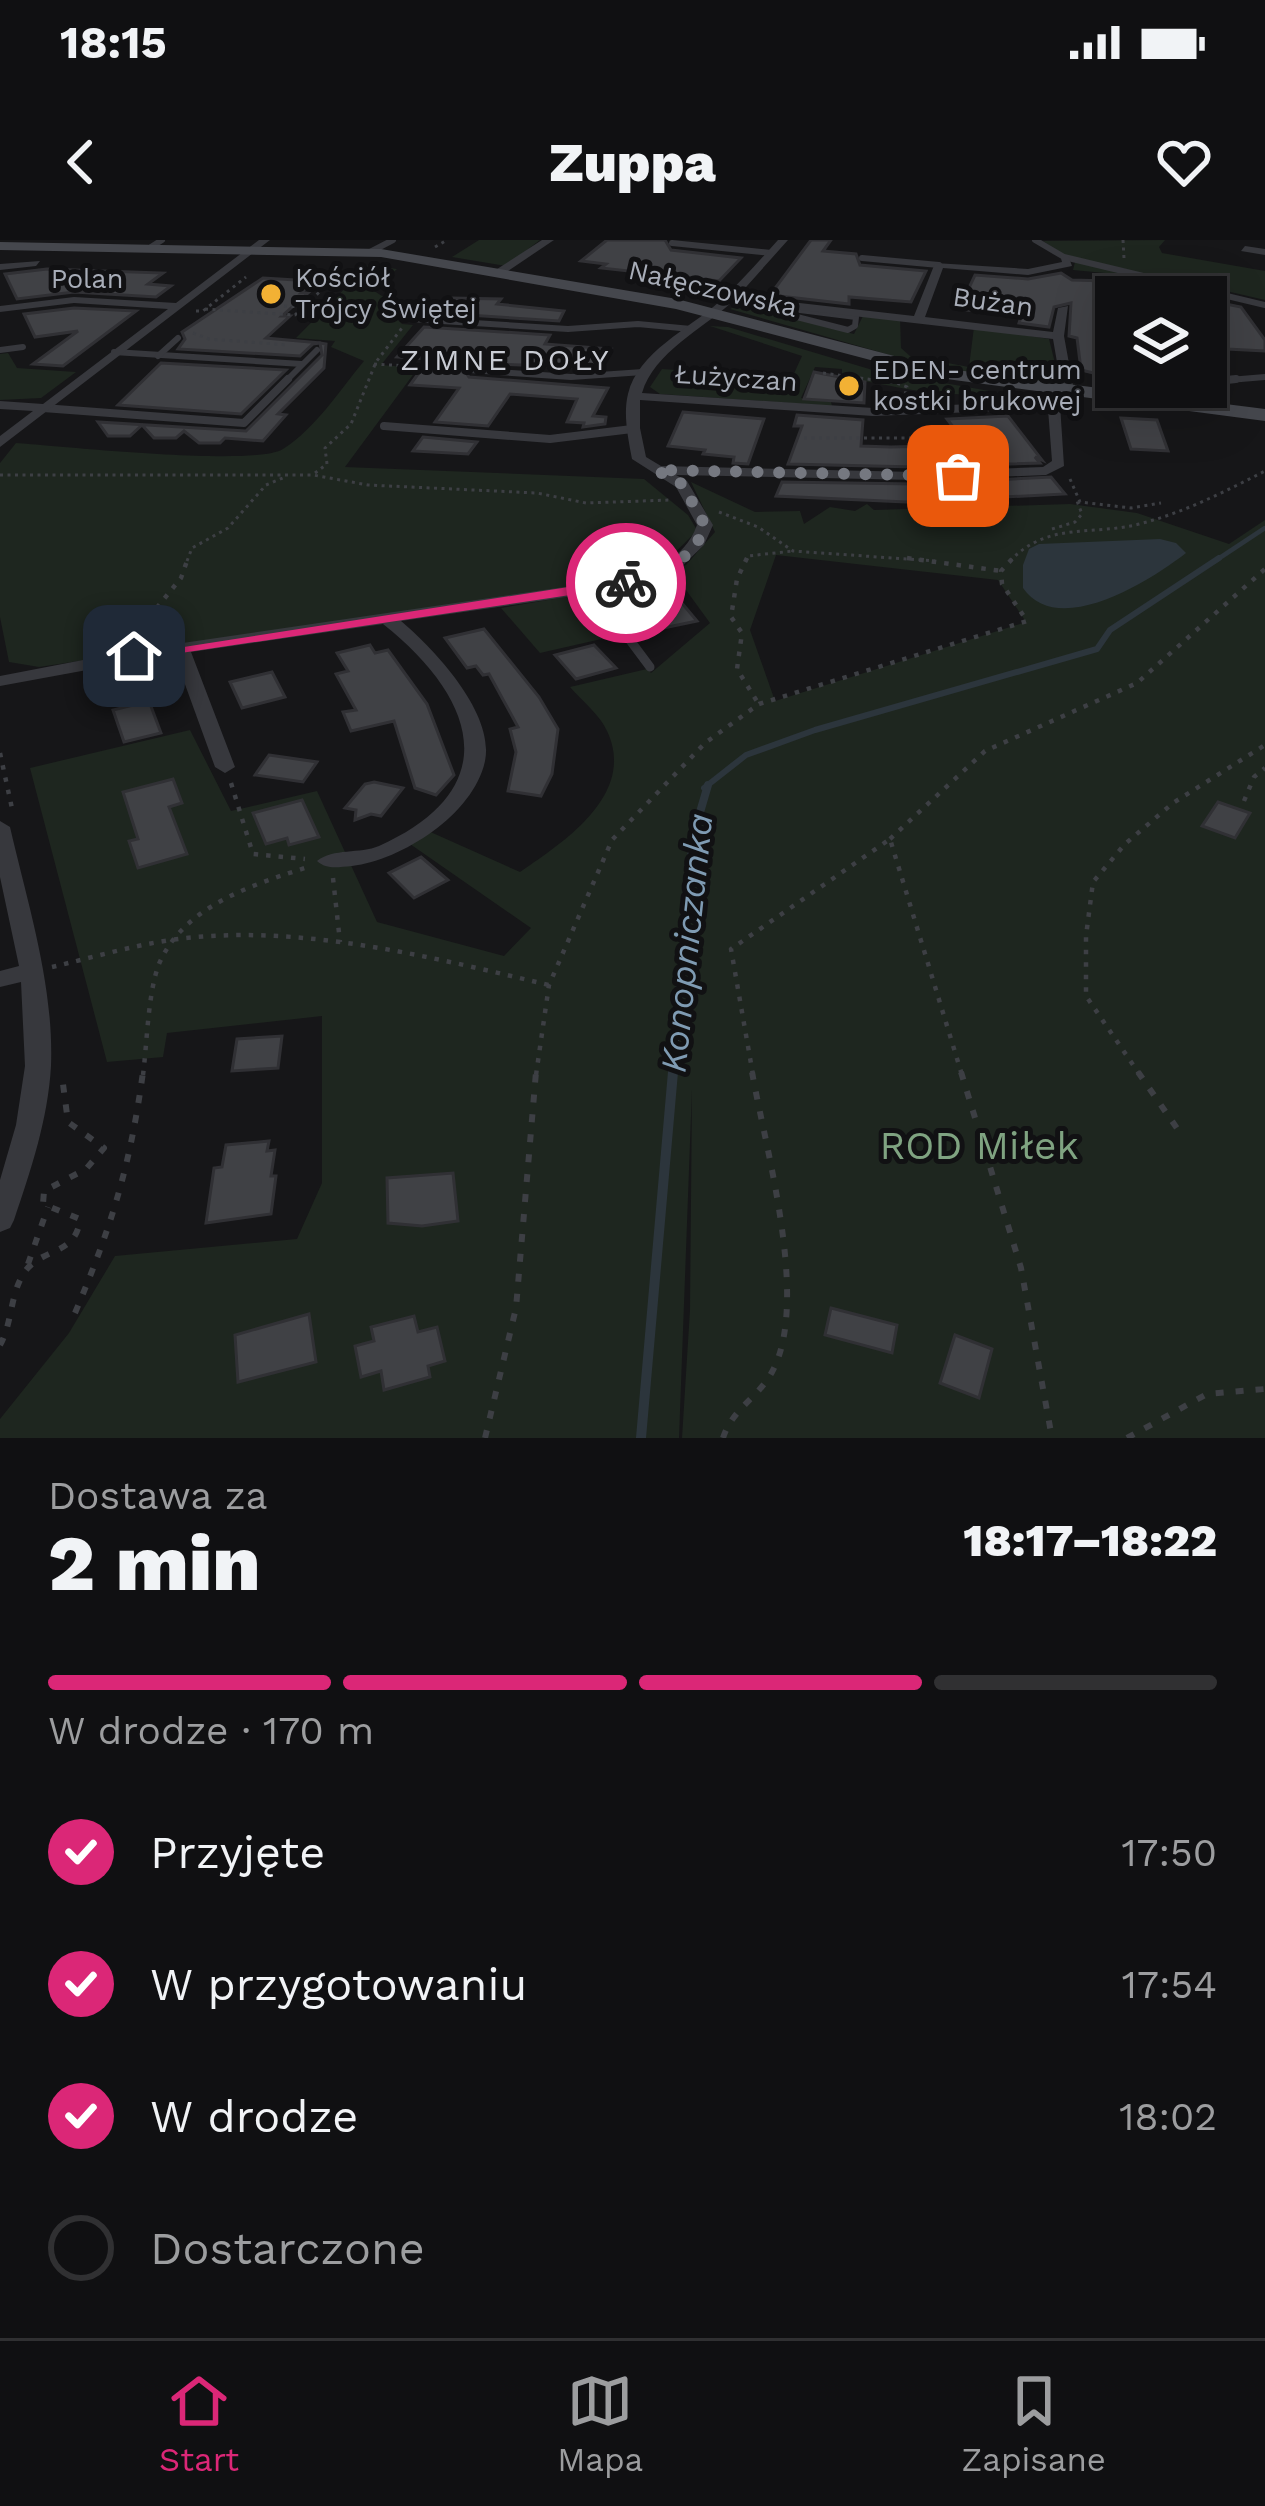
<!DOCTYPE html>
<html lang="pl">
<head>
<meta charset="utf-8">
<style>
  :root { --surface:#101012; --page:#1e1e20; --text:#f1f3f6; --muted:#9c9d9f; --line:#303032; --accent:#db2777 }
  body { margin:0; font-family:"Work Sans",sans-serif; background:var(--page); color:var(--text); height:100vh; display:flex; flex-direction:column; font-size:45px; white-space:nowrap }
  * { box-sizing:border-box; margin:0 }
  p { font-size:39px; color:var(--muted) }
  .icon { flex:none; width:66px; height:66px; fill:none; stroke:currentColor; stroke-width:2; stroke-linecap:round; stroke-linejoin:round }
  .map { position:relative; height:1198px; overflow:hidden }
  .side { display:flex; flex-direction:column; background:var(--surface); flex:1 }
  .side>* { flex:none }
  .fabs { position:absolute; left:1095px; top:36px; display:grid; gap:24px }
  .fabs a { display:grid; place-items:center; width:132px; height:132px; border-radius:0px; background:var(--surface); box-shadow:0 12px 48px #0002,0 0 0 3px var(--line); font-size:60px }
  .pin { position:absolute; display:grid; place-items:center; width:102px; height:102px; color:#fff; margin:-51px; border-radius:24px; box-shadow:0 6px 18px #0006 }
  .courier { position:absolute; display:grid; place-items:center; width:120px; height:120px; margin:-60px; border:9px solid #db2777; border-radius:50%; background:#fff; color:#222; box-shadow:0 3px 15px #0007 }
  .headline em { font-style:normal; font-weight:800 }
  .headline div { display:flex; flex-direction:column-reverse }
  .headline { display:flex; align-items:center; justify-content:space-between; height:204px; padding:0 48px }
  h1 { font-size:78px; font-weight:800; line-height:90px }
  .bar { display:grid; grid-template-columns:repeat(4,1fr); gap:18px 12px; align-content:center; height:144px; padding:0 48px }
  .bar i { height:15px; border-radius:9px; background:var(--line) }
  .bar .active { background:var(--accent) }
  .bar p { grid-column:span 4 }
  ol { padding:0 48px; list-style:none }
  li { display:flex; align-items:center; gap:36px; height:132px }
  li p { margin-inline-start:auto }
  li .icon { padding:12px; border-radius:50%; background:var(--accent); color:#fff; stroke-width:4 }
  li:last-child { color:var(--muted) }
  li i { width:66px; height:66px; border:6px solid var(--line); border-radius:50% }
  .status { display:flex; justify-content:space-between; align-items:center; height:84px; padding:0 60px; background:var(--surface); direction:ltr }
  .status svg { height:33px; fill:currentColor }
  header { display:flex; justify-content:space-between; align-items:center; height:156px; padding:0 48px; background:var(--surface); font-size:54px; font-weight:800 }
  .menu { display:flex; justify-content:space-around; align-items:center; height:168px; border-top:3px solid var(--line); background:var(--surface); font-size:33px; color:var(--muted) }
  .menu a { display:grid; justify-items:center; gap:6px }
  .menu .active { color:var(--accent) }
  .map>svg:first-child { display:block }
  .green { fill:#1e261f; fill-rule:evenodd }
  .water { fill:#2c353c }
  .lines { fill:none; stroke-linecap:round; stroke-linejoin:round }
  .stream-far3 { stroke:#2c353c; stroke-width:4.5 }
  .stream-far2 { stroke:#2c353c; stroke-width:6 }
  .stream-far1 { stroke:#2c353c; stroke-width:8 }
  .stream { stroke:#2c353c; stroke-width:10 }
  .building { fill:#404145; stroke:#303034; stroke-width:3 }
  .path-far2 { stroke:#3d3f44; stroke-width:3; stroke-dasharray:3 4.5; stroke-linecap:butt }
  .path-far1 { stroke:#3d3f44; stroke-width:4.5; stroke-dasharray:4.5 8; stroke-linecap:butt }
  .path { stroke:#3d3f44; stroke-width:6; stroke-dasharray:8 12; stroke-linecap:butt }
  .lane-far2 { stroke:#37383d; stroke-width:6 }
  .lane-far1 { stroke:#37383d; stroke-width:8 }
  .lane { stroke:#37383d; stroke-width:9 }
  .street { fill:#37383d; fill-rule:evenodd }
  .secondary { fill:#45474d; fill-rule:evenodd }
  .route { fill:#db2777 }
  .done { stroke:#757880; stroke-width:12; stroke-dasharray:0 21.6 }
  .poi-dot { fill:#f2b134; stroke:#111113; stroke-width:4.5 }
  .labels { text-anchor:middle; dominant-baseline:central; stroke-width:10; stroke-linejoin:round; paint-order:stroke }
  .far-poi-label { font-size:27px; fill:#a8adb8; stroke:#111113; text-anchor:start }
  .far-street-label { font-size:27px; fill:#a8adb8; stroke:#111113 }
  .far-neighbourhood-label { font-size:30px; letter-spacing:3px; fill:#c9ccd4; stroke:#111113 }
  .water-label { font-size:36px; font-style:italic; fill:#7f9bb3; stroke:#111113 }
  .near-park-label { font-size:39px; fill:#7fa381; stroke:#111113 }
</style>
</head>
<body>
<div class="status"><b>18:15</b><svg viewBox="0 0 49 12"><path d="M0 12V9h3v3zM5 12V6h3v6zM10 12V3h3v9zM15 12V0h3v12zM26 1h20v11H26zM47 4h2v5h-2z"/></svg></div>
<header><svg class="icon" aria-label="back" viewBox="0 0 24 24"><path d="M15 5l-7 7 7 7"/></svg>Zuppa<svg class="icon" aria-label="heart" viewBox="0 0 24 24"><path d="M12 20l-8-8c-3-5 5-10 8-4 3-6 11-1 8 4z"/></svg></header>
<div class="map">
<svg width="1265" height="1198" viewBox="0 0 1265 1198">
  <rect width="100%" height="100%" fill="#161618"/>
  <g class="green">
    <path d="M479,0h61l-34,26 -54,-9z"/>
    <path d="M1165,0l-6,7 3,6 103,18v29l-86,-20 -106,-10 2,-8 -32,-21z"/>
    <path d="M368,25l29,4 -23,22 21,13 -10,3 17,17 11,1 -32,40 37,3 -73,99 299,12 44,36 9,15c-34,40 -61,43 -110,55l-548,82 -30,-5 -9,-45v-154l16,-20c44,3 239,24 267,6 33,-21 56,-58 81,-88l-33,-14 4,-6 -39,-3z"/>
    <path d="M742,63l39,3 -7,7 80,21 10,-20 36,3 1,31 9,8 59,11 5,-40 75,12 7,28 -4,19 -110,-16 -212,-61z"/>
    <path d="M710,86l18,1 148,44 165,29 -62,3 -9,-9c-47,2 -78,-10 -128,-16v-9l-27,-2 -14,31 30,4 1,4 -172,-12 -10,-7 12,-18 130,9 10,-22z"/>
    <path d="M8,113l9,15 59,4 -35,26 -41,2v-46z"/>
    <path d="M691,242l64,30 45,-1 4,13 26,-17 25,4 12,-7 7,6 196,-6 67,9 92,31 36,-24v918h-583l8,-128 2,-221 -13,349h-679v-19l69,-86 46,-77 182,-17 25,-56v-167l-155,17 -4,24 -56,5 -77,-294 160,-38 41,81 86,-20 60,131 127,34 27,-28 -121,-84 16,-14 94,42c44,-30 117,-78 87,-141 -7,-16 -25,-30 -37,-44l77,-18 4,4 59,-50 -24,-33 -38,4 -13,-9 51,-20 29,-33zM776,315l222,25 28,42 -251,79 -25,-71z"/>
    <path d="M565,357l17,1 37,37 -79,18 -39,-45z"/>
  </g>
  <path class="water" d="M1160,299l16,4 10,10c-36,28 -128,86 -163,35v-23l6,-16 10,-5z"/>
  <g class="lines">
    <path class="stream-far3" d="M1215,321l50,-33"/>
    <path class="stream-far2" d="M704,548l42,-33 69,-25 282,-81 13,-19 109,-72"/>
    <path class="stream-far1" d="M672,835l21,-239 15,-51"/>
    <path class="stream" d="M641,1198l32,-366"/>
  </g>
  <g class="building">
    <path d="M607,0h58l6,10 70,8 -22,23 -118,-13 5,-4 -25,-3z"/>
    <path d="M811,0h20l-8,11 33,3 4,11 66,6 -15,31 -62,-5v7l-79,-9z"/>
    <path d="M47,29l116,4 -15,11 23,2 -15,11 -82,-5 -57,7 -12,-25z"/>
    <path d="M1061,33l11,7 36,1 8,17v69l-11,-1 1,10 -25,-6 -4,-32 -8,-2 2,-33 -17,4 -5,20 -30,-4 6,-19 -38,-4 -4,12 -24,-3 16,-34 53,4z"/>
    <path d="M263,38l50,3 -12,12h7l-26,23h8l-24,22 55,5h-1l-7,1 -13,12 -122,-7 7,-10 -3,-7z"/>
    <path d="M451,58l50,1 -4,5 67,7 -5,10 -122,-8z"/>
    <path d="M1206,60l35,7 24,33v11l-38,-2 -21,-31z"/>
    <path d="M74,68l62,3 -73,55 -30,-2 45,-33 -43,6 -11,-23z"/>
    <path d="M424,87l126,8 -5,9 66,5 -12,19 -128,-5 -8,5 6,9 139,11 -15,28 13,1 -1,7 -22,3 1,-4 -17,-1 10,-23 -67,-5 -22,32 -53,-4 24,-34 -49,-3 19,-26 -32,-2z"/>
    <path d="M320,103l6,1 -2,24 -46,46 8,1 -23,26 -38,-3 -5,5h-21l-15,-12 -8,7h-22l-12,-13 -12,11h-22l-10,-14 148,9 76,-76z"/>
    <path d="M161,123l125,7 -45,44 -123,-9z"/>
    <path d="M814,132l51,10 -1,21 -60,-4z"/>
    <path d="M683,172l81,7 -16,45 -15,-1 1,-6 -31,-3 2,-4 -37,-4z"/>
    <path d="M797,175l66,5 -2,26 30,1 76,-2 -20,-26 61,-3 34,44 -7,-3 5,6 -124,4 -128,-3 14,-38h-8z"/>
    <path d="M1121,178l36,2 11,31 -37,-2z"/>
    <path d="M423,197l54,5 -9,12 -55,-3z"/>
    <path d="M1051,237l14,17 -159,8 -130,-6 6,-14 134,2z"/>
    <path d="M681,362l16,19 -34,7 -13,-17z"/>
    <path d="M484,389l55,68 19,32 -6,45 -11,22 -33,-5 8,-39 -6,-23 8,-2 -29,-53 -6,1 -7,-9 -9,2 -22,-30z"/>
    <path d="M370,405l5,8 13,-3 39,54 27,71 -18,20 -21,-7 -21,-67 -43,10 -8,-19 13,-2 -20,-36 12,-3 -11,-18z"/>
    <path d="M594,405l22,23 -40,11 -21,-24z"/>
    <path d="M272,432l13,25 -43,11 -12,-26z"/>
    <path d="M149,461l12,32 -37,9 -11,-32z"/>
    <path d="M269,515l48,7 -14,20 -48,-7z"/>
    <path d="M173,539l9,24 -13,4 18,47 -49,14 -9,-27 9,-2 -15,-47z"/>
    <path d="M374,542l29,6 -22,28 -10,-2 -16,6 1,-10 -11,-2 20,-24z"/>
    <path d="M302,560l17,37 -30,8 -2,-7 -21,6 -13,-31z"/>
    <path d="M1218,562l32,11 -15,25 -33,-12z"/>
    <path d="M421,617l27,23 -34,18 -25,-25z"/>
    <path d="M282,796l-4,32 -46,3 5,-32z"/>
    <path d="M269,901l-2,10 8,-1 -4,26h5l-5,38 -65,9 8,-55 8,-1 4,-22z"/>
    <path d="M453,933l5,48 -36,5 -34,-3 -1,-45z"/>
    <path d="M831,1068l66,17 -5,28 -67,-18z"/>
    <path d="M309,1074l7,48 -78,20 -3,-47z"/>
    <path d="M414,1076l4,16 19,-5 8,34 -17,5 2,11 -46,13 -3,-19 -20,6 -6,-31 19,-5 -3,-14z"/>
    <path d="M955,1095l37,14 -13,49 -39,-15z"/>
  </g>
  <g class="lines">
    <g class="path-far2">
      <path d="M1123,0l1,18"/>
      <path d="M435,7l12,-7"/>
      <path d="M284,66l18,1"/>
      <path d="M205,69l90,6 35,-33"/>
      <path d="M196,71h7l43,-34"/>
      <path d="M193,93l16,6 79,6"/>
      <path d="M374,124l84,5"/>
      <path d="M823,133l74,10 10,4 -2,8"/>
      <path d="M804,198h176l14,17"/>
      <path d="M315,233l12,-9 -2,-16 26,-24 25,-62 26,-34"/>
      <path d="M0,235h313l55,10 169,8 49,10 84,-3"/>
      <path d="M1070,239l10,23 51,6 30,-5"/>
      <path d="M719,272l39,15 35,24 142,10"/>
      <path d="M1052,289l23,-7 7,-8 -5,-13"/>
      <path d="M187,321l5,-13 36,-20 38,-43 19,-8"/>
      <path d="M746,321l2,-5 45,-5"/>
      <path d="M1010,321c39,-41 84,-24 133,-38 42,-11 83,-32 122,-52"/>
    </g>
    <g class="path-far1">
      <path d="M747,318l-10,21 -6,38 11,16 -5,36 21,34"/>
      <path d="M907,318l94,13"/>
      <path d="M133,397l48,-59 7,-20"/>
      <path d="M0,513l13,60"/>
      <path d="M231,543l22,71 52,5"/>
      <path d="M1244,561l10,-24 11,-9"/>
      <path d="M890,599l95,-88 152,-68 128,-114"/>
      <path d="M333,638l7,64"/>
      <path d="M52,727c47,-11 95,-26 144,-30 118,-10 239,21 353,48"/>
      <path d="M143,835c4,-31 5,-83 16,-111 25,-59 96,-80 152,-98"/>
      <path d="M536,835l13,-90 63,-145 93,-97 54,-39 268,-83 -25,-37 -1,-13 12,-13"/>
      <path d="M753,835l-22,-126 159,-110 72,236"/>
      <path d="M1140,835l-54,-79v-60l7,-54 32,-38 48,-41 92,-58"/>
    </g>
    <g class="path">
      <path d="M961,832l60,196 31,170"/>
      <path d="M1138,832l45,65"/>
      <path d="M28,1024l20,-57"/>
      <path d="M75,1073c37,-88 55,-146 68,-241"/>
      <path d="M0,1105c13,-23 10,-54 26,-75 19,-23 50,-15 54,-51l-37,-15 1,-13 42,-22 18,-21 -36,-26 -5,-38"/>
      <path d="M485,1198l31,-130 20,-236"/>
      <path d="M723,1198c9,-29 35,-40 49,-66 38,-70 -6,-221 -20,-300"/>
      <path d="M1127,1198l80,-44 58,-5"/>
    </g>
    <g class="lane-far2">
      <path d="M1035,0l29,17 201,48"/>
      <path d="M672,3l99,10"/>
      <path d="M151,7l11,-7"/>
      <path d="M370,12l23,-12"/>
      <path d="M862,18l77,7"/>
      <path d="M392,68l18,11 158,10 70,-5 53,5"/>
      <path d="M792,69l64,8 -1,9 -7,4 -59,-15z"/>
      <path d="M0,110l23,-3"/>
      <path d="M114,112l188,12"/>
      <path d="M158,116l20,-18"/>
      <path d="M470,130l101,7 72,-5"/>
      <path d="M1217,141l48,-4"/>
      <path d="M285,142l32,-32"/>
    </g>
    <g class="lane-far1">
      <path d="M1217,141l19,-2"/>
      <path d="M43,168l201,15 44,-44"/>
      <path d="M384,186l166,13 82,-10"/>
    </g>
    <path class="lane" d="M583,352l26,20 41,55"/>
    <g class="street">
      <path d="M259,0h11l-270,207v-11l33,-25 -33,-2v-8l43,3 125,-95 -94,-6 -74,9v-6l74,-9 102,6z"/>
      <path d="M542,0h12l-52,35h-8v-4z"/>
      <path d="M778,0h10l-50,56 176,20 21,-53 93,6 34,-7 -2,-7h8l4,11 -44,9 -85,-7 -18,49 128,15 5,-24 10,-2 -4,30 10,55 -6,4 -6,-4 -9,-52 -321,-37c-29,27 -78,50 -90,91l231,15 175,-7 -1,-12 6,-4 6,4 5,77 -18,9 -130,5 -240,-5 11,6 26,44 -9,20 -28,27 -55,17 -220,32c33,28 94,92 84,140 -11,53 -83,99 -133,105 -14,1 -25,4 -35,-5 16,-13 43,-7 62,-15 129,-58 96,-149 4,-222l-192,28 44,115 -10,6 -10,-6 -41,-113 -174,32v-10l135,-26 484,-71c33,-10 65,-18 78,-54l-21,-38 -44,-28c-4,-21 -9,-45 -4,-65 10,-42 61,-65 91,-92 21,-19 40,-41 59,-62zM640,160l233,16 175,-7 4,52 -9,6 -127,5 -255,-6 -15,-9 -6,-29z"/>
      <path d="M1245,6l20,3v6l-24,-4z"/>
      <path d="M40,21l-4,5 -36,4v-6z"/>
      <path d="M1155,37h8l16,20h-11z"/>
      <path d="M1206,115l16,20 2,38 -11,-3z"/>
      <path d="M0,581l10,6c18,78 44,158 41,239 -3,53 -20,104 -37,154l-4,8 -10,4v-52l16,-55 9,-59 -4,-84 -21,5v-16l19,-5 -19,-89z"/>
    </g>
    <path class="secondary" d="M0,2l381,7 296,50 263,69 325,41v12l-326,-43 -263,-69 -295,-52 -381,-7z"/>
  </g>
  <path class="route" d="M626,338l5,2v6l-497,74 -8,-4z"/>
  <g class="lines">
    <path class="done" d="M626,343c33,-10 68,-21 79,-58l-23,-41 -26,-14 302,6"/>
  </g>
  <g class="poi-dot">
    <circle cx="271" cy="54" r="12"/>
    <circle cx="849" cy="146" r="12"/>
  </g>
  <g class="labels">
    <g class="far-poi-label">
      <text x="295" y="38">Kościół<tspan x="295" dy="31">Trójcy Świętej</tspan></text>
      <text x="873" y="130">EDEN- centrum<tspan x="873" dy="31">kostki brukowej</tspan></text>
    </g>
    <g class="far-street-label">
      <text x="87" y="39">Polan</text>
      <text transform="translate(713 49) rotate(13)">Nałęczowska</text>
      <text transform="translate(993 62) rotate(8)">Bużan</text>
      <text transform="translate(736 138) rotate(4)">Łużyczan</text>
    </g>
    <g class="far-neighbourhood-label">
      <text x="506" y="119">ZIMNE DOŁY</text>
    </g>
    <g class="water-label">
      <text transform="translate(687 703) rotate(-84)">Konopniczanka</text>
    </g>
    <g class="near-park-label">
      <text x="979" y="905">ROD Miłek</text>
    </g>
  </g>
</svg>
<div class="fabs">
<a><svg class="icon" aria-label="layers" viewBox="0 0 24 24"><path d="M12 4l9 5-9 5-9-5zM3 14l9 5 9-5"/></svg></a>
</div>
<div class="pin" style="left:958px;top:236px;background:#ea580c"><svg class="icon" aria-label="bag" viewBox="0 0 24 24"><path d="M5 8h14l-1 12H6zM9 8a3 3 0 0 1 6 0"/></svg></div>
<div class="pin" style="left:134px;top:416px;background:#1f2937"><svg class="icon" aria-label="home" viewBox="0 0 24 24"><path d="M3 11l9-7 9 7M6 9v11h12V9"/></svg></div>
<div class="courier" style="left:626px;top:343px"><svg class="icon" aria-label="bike" viewBox="0 0 24 24"><circle cx="6" cy="16" r="4"/><circle cx="18" cy="16" r="4"/><path d="M6 16l4-8h5l3 8M10 8l3 8H6M13 5h3"/></svg></div>
</div>
<section class="side">
<div class="headline"><div><h1>2 min</h1><p>Dostawa za</p></div><em>18:17–18:22</em></div>
<div class="bar"><i class="active"></i><i class="active"></i><i class="active"></i><i></i><p>W drodze · 170 m</p></div>
<ol>
<li><svg class="icon" aria-label="check" viewBox="0 0 24 24"><path d="M5 12l5 5 9-10"/></svg>Przyjęte<p>17:50</p></li>
<li><svg class="icon" aria-label="check" viewBox="0 0 24 24"><path d="M5 12l5 5 9-10"/></svg>W przygotowaniu<p>17:54</p></li>
<li><svg class="icon" aria-label="check" viewBox="0 0 24 24"><path d="M5 12l5 5 9-10"/></svg>W drodze<p>18:02</p></li>
<li><i></i>Dostarczone</li>
</ol>
</section>
<nav class="menu">
<a class="active"><svg class="icon" aria-label="home" viewBox="0 0 24 24"><path d="M3 11l9-7 9 7M6 9v11h12V9"/></svg>Start</a>
<a><svg class="icon" aria-label="map" viewBox="0 0 24 24"><path d="M3 6l6-2 6 2 6-2v14l-6 2-6-2-6 2zM9 4v14M15 6v14"/></svg>Mapa</a>
<a><svg class="icon" aria-label="saved" viewBox="0 0 24 24"><path d="M7 4h10v16l-5-4-5 4z"/></svg>Zapisane</a>
</nav>
</body>
</html>
